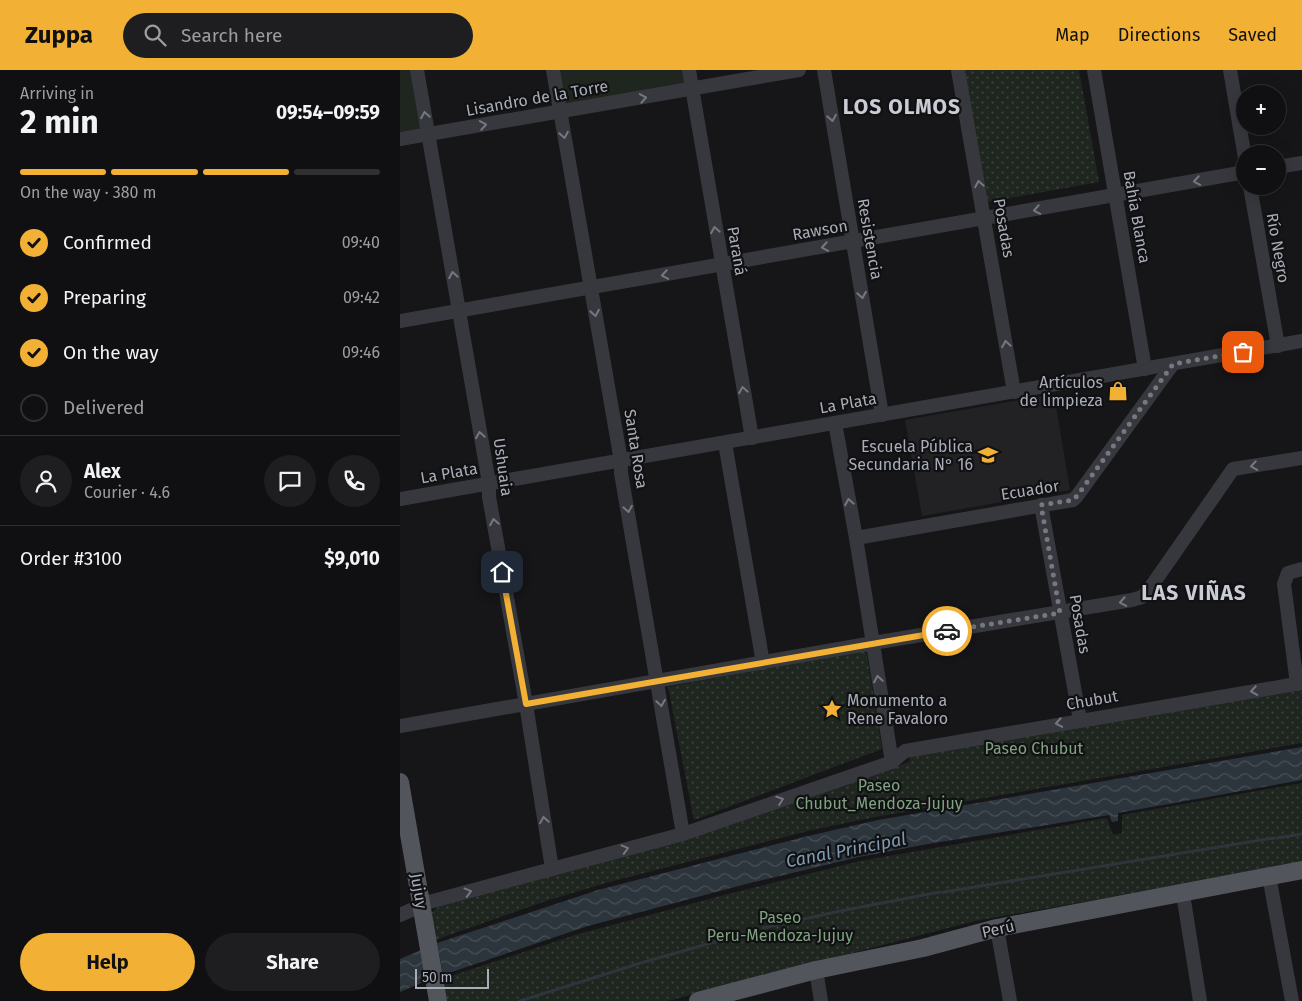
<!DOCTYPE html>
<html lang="en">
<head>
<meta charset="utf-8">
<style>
  :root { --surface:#101012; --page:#1e1e20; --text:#f1f3f6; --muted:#9c9d9f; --line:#303032; --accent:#f2b134 }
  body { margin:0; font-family:"Fira Sans",sans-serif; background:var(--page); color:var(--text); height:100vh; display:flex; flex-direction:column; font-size:19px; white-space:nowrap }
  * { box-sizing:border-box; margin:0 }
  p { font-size:16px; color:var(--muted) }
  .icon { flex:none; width:28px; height:28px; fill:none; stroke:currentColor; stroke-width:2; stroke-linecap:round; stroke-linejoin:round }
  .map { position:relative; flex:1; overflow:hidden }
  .side { display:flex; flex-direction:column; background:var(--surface); width:400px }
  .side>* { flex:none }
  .fabs { position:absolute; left:836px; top:15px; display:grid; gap:10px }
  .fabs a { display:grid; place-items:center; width:50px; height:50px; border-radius:50%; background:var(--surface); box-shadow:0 5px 20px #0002,0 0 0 1px var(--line); font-size:25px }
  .scale { position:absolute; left:15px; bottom:12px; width:74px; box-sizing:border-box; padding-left:5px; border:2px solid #a8adb8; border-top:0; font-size:14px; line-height:18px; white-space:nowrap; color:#a8adb8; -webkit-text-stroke:4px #111113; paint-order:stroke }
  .pin { position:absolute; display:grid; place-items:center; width:42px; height:42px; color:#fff; margin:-21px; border-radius:10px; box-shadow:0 2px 8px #0006 }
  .courier { position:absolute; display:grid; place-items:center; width:50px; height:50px; margin:-25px; border:4px solid #f2b134; border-radius:50%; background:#fff; color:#222; box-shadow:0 1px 6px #0007 }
  .summary em { font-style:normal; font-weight:700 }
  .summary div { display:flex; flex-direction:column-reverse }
  .summary { display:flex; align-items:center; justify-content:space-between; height:85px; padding:0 20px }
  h1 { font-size:32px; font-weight:700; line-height:38px }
  .bar { display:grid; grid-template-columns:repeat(4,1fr); gap:8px 5px; align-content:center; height:60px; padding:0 20px }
  .bar i { height:6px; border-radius:4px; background:var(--line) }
  .bar .selected { background:var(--accent) }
  .bar p { grid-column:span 4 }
  .line { display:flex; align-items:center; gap:12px; padding:0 20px; border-top:1px solid var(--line) }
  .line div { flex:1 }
  .round { display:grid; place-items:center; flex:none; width:52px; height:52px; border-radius:26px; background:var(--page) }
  ol { padding:0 20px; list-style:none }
  li { display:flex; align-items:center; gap:15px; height:55px }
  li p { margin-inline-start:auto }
  li .icon { padding:5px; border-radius:50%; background:var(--accent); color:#111; stroke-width:4 }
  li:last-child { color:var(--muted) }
  li i { width:28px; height:28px; border:2px solid var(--line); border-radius:50% }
  .button { display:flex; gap:10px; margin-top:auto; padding:10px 20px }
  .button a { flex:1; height:58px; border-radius:30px; background:var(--accent); color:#111; font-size:20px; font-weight:700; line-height:58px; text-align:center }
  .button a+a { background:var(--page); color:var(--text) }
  header { display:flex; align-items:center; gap:30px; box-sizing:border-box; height:70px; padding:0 25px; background:var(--accent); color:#111 }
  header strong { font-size:24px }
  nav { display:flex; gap:28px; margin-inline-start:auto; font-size:18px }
  .search { width:350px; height:45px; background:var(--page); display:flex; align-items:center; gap:12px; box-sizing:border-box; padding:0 18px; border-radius:28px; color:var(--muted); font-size:19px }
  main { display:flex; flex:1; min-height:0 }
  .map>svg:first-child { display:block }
  .built { fill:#222225 }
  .green { fill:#1e261f }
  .park { fill:url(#park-dots) }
  .water { fill:url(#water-waves) }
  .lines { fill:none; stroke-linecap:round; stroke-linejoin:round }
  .stream { stroke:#2c353c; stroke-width:3 }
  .minor { stroke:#37383d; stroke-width:14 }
  .major { stroke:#53555c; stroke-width:18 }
  .oneway { stroke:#757881 }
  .done { stroke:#757880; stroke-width:5; stroke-dasharray:0 9 }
  .route { stroke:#f2b134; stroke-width:6 }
  .labels { text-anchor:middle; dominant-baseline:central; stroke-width:4.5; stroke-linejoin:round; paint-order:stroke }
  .street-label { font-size:16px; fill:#a8adb8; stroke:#111113 }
  .poi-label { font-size:16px; fill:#a8adb8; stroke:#111113; text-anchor:end }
  .park-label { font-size:16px; fill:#7fa381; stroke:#111113 }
  .water-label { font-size:18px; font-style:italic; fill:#7f9bb3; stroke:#111113 }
  .district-label { font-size:21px; font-weight:bold; letter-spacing:1px; fill:#c9ccd4; stroke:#111113 }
</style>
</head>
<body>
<header>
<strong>Zuppa</strong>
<div class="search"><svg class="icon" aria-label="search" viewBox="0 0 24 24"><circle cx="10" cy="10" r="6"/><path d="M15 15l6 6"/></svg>Search here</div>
<nav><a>Map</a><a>Directions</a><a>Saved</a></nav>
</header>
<main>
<section class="side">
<div class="summary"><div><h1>2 min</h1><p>Arriving in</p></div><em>09:54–09:59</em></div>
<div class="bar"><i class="selected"></i><i class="selected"></i><i class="selected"></i><i></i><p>On the way · 380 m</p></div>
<ol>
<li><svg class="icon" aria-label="check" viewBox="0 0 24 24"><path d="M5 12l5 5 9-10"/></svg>Confirmed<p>09:40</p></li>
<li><svg class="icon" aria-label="check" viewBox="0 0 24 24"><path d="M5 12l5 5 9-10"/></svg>Preparing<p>09:42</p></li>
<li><svg class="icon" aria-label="check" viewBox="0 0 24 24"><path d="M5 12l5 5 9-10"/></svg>On the way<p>09:46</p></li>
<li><i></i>Delivered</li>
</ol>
<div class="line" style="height:90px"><a class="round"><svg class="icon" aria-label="person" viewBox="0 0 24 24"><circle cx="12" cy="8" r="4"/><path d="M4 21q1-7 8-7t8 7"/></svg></a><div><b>Alex</b><p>Courier · 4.6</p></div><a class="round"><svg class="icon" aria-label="chat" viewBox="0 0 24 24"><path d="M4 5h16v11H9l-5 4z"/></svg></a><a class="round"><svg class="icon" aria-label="phone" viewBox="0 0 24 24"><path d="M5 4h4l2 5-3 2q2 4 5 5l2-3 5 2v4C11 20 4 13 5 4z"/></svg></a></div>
<div class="line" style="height:65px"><div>Order #3100</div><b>$9,010</b></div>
<div class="button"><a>Help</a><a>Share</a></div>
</section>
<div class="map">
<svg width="902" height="931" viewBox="0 0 902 931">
  <defs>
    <pattern id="park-dots" width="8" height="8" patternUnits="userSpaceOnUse" patternTransform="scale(1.25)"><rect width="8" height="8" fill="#1e261f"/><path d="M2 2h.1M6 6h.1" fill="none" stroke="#3c433d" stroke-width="1.8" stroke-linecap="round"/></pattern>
    <pattern id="water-waves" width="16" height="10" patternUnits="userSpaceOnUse" patternTransform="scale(1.25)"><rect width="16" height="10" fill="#2c353c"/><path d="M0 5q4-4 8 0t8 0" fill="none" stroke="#485056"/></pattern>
  </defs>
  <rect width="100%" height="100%" fill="#161618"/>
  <path class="built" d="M654,324l16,96 -148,26 -17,-96z"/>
  <g class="green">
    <path d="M0,0h12l11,61 -23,4z"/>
    <path d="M158,0h125l3,16 -121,21z"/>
  </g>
  <g class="park">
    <path d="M564,0h115l20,112 -111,20z"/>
    <path d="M466,580l16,99 -188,71 -26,-133z"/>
    <path d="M902,620v53l-427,74 -63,13 -206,53 -60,18 -111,39 -5,-26 9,-8 346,-102 124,-42 1,-7z"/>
    <path d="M902,713v80l-327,58 -307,80h-221l-5,-22 133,-44 149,-40 136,-34 247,-43 6,17 9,-2v-18z"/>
  </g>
  <g class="water">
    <path d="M902,677v33l-184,33v8l-6,1 -3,-7 -181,29 -69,13 -109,26 -162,43 -145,49 -6,-32 161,-53 210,-54 70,-16z"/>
    <path d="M21,880l5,31 -26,11v-33z"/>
  </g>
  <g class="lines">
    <g class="stream">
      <path d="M877,768l25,-4"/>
      <path d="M544,822l330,-54"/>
      <path d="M363,858l77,-17 100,-19"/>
      <path d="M120,931l124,-39 106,-30"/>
    </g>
    <g class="minor">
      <path d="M17,0l72,413v14l37,207 26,165"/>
      <path d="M153,0l68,391v12l62,361"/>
      <path d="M289,0l63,368"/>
      <path d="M424,0l58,345"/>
      <path d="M558,0l56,322"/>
      <path d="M694,0l51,299"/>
      <path d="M830,0l15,88"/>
      <path d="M0,69l399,-69"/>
      <path d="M878,97l24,-4"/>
      <path d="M850,116l28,160"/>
      <path d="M0,251l845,-149"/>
      <path d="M435,353l21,115 36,224"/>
      <path d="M325,373l38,220"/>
      <path d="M0,429l902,-158"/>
      <path d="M641,435l39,215"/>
      <path d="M456,468l217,-38 4,-4 96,-132"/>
      <path d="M897,614l-13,-100 4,-11 14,-4"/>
      <path d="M0,656l473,-83 259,-43 10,-3 6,-6 85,-122 69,-11"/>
      <path d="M869,806l23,125"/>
      <path d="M783,824l17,107"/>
      <path d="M0,845l29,-13 254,-68 209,-72 13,-11 397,-68"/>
      <path d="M597,858l13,73"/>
      <path d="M416,900l5,31"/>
    </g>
    <g class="major">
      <path d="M0,712l38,219"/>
      <path d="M298,931l118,-31 107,-22 74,-20 305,-58"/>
    </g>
  </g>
  <defs><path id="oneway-chevron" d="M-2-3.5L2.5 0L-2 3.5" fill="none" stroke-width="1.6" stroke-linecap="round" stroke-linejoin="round" transform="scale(1.25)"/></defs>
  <g class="oneway">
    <use href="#oneway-chevron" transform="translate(243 28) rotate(-10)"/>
    <use href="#oneway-chevron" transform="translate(25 45) rotate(-100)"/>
    <use href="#oneway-chevron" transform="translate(432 48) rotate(80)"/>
    <use href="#oneway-chevron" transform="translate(83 55) rotate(-10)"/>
    <use href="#oneway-chevron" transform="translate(164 65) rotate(80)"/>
    <use href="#oneway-chevron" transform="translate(797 111) rotate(170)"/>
    <use href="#oneway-chevron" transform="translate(579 114) rotate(-100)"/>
    <use href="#oneway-chevron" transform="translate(637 140) rotate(170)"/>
    <use href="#oneway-chevron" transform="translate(315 160) rotate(-100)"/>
    <use href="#oneway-chevron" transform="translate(425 177) rotate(170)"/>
    <use href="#oneway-chevron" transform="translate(53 205) rotate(-100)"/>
    <use href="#oneway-chevron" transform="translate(265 205) rotate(170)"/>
    <use href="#oneway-chevron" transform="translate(462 225) rotate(81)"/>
    <use href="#oneway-chevron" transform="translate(195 243) rotate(80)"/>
    <use href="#oneway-chevron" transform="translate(606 274) rotate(-99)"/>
    <use href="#oneway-chevron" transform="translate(343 320) rotate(-100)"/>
    <use href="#oneway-chevron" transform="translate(80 365) rotate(-100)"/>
    <use href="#oneway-chevron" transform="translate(854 396) rotate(171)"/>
    <use href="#oneway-chevron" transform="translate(449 432) rotate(-100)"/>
    <use href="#oneway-chevron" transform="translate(228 439) rotate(80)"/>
    <use href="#oneway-chevron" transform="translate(94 452) rotate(-100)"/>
    <use href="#oneway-chevron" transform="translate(723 532) rotate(170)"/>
    <use href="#oneway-chevron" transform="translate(478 609) rotate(-99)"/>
    <use href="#oneway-chevron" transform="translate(854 621) rotate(171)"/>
    <use href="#oneway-chevron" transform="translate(261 633) rotate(81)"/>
    <use href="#oneway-chevron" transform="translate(659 653) rotate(170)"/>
    <use href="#oneway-chevron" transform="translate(380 730) rotate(-19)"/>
    <use href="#oneway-chevron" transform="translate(144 750) rotate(-99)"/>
    <use href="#oneway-chevron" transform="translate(225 779) rotate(-15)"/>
    <use href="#oneway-chevron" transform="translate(68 822) rotate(-15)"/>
  </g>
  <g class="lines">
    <path class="done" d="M547,561l113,-18 -19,-108 32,-5 4,-4 96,-132 70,-12"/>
    <path class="route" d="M102,502l24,132 421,-73"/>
  </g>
  <defs>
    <symbol id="shop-bare" viewBox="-9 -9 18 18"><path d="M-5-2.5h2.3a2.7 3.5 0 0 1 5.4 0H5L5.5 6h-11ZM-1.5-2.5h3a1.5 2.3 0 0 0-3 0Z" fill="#f2b134" stroke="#111113" stroke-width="2.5" paint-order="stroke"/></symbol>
    <symbol id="school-bare" viewBox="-9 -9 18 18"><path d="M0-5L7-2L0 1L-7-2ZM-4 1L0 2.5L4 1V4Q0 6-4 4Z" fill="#f2b134" stroke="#111113" stroke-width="2.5" paint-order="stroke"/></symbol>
    <symbol id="sight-bare" viewBox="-9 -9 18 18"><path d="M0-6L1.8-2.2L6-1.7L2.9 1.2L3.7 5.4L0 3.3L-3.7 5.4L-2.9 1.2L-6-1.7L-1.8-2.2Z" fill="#f2b134" stroke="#111113" stroke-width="2.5" paint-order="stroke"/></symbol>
  </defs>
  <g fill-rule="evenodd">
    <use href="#shop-bare" x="704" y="307" width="28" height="28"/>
    <use href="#school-bare" x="574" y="371" width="28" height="28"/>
    <use href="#sight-bare" x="418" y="625" width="28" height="28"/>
  </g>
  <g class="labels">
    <g class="street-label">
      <text transform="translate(137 28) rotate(-10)">Lisandro de la Torre</text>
      <text transform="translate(737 147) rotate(80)">Bahía Blanca</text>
      <text transform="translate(604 158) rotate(80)">Posadas</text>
      <text transform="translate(420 160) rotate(-10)">Rawson</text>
      <text transform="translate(470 169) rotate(80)">Resistencia</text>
      <text transform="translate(878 178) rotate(80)">Río Negro</text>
      <text transform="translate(337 181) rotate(80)">Paraná</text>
      <text transform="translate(448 333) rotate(-10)">La Plata</text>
      <text transform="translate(236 379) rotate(81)">Santa Rosa</text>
      <text transform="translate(103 397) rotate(82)">Ushuaia</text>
      <text transform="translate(49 403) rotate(-10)">La Plata</text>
      <text transform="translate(630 420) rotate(-9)">Ecuador</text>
      <text transform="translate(680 554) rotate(80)">Posadas</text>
      <text transform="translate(692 630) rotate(-10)">Chubut</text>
      <text transform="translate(19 821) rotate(80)">Jujuy</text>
      <text transform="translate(598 859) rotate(-13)">Perú</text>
    </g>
    <g class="poi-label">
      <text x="703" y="312">Artículos<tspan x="703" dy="18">de limpieza</tspan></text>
      <text x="573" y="376">Escuela Pública<tspan x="573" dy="18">Secundaria N° 16</tspan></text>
      <text x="447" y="630" text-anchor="start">Monumento a<tspan x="447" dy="18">Rene Favaloro</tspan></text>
    </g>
    <g class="park-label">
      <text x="634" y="678">Paseo Chubut</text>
      <text x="479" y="715">Paseo<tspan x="479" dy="18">Chubut_Mendoza-Jujuy</tspan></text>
      <text x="380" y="847">Paseo<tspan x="380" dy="18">Peru-Mendoza-Jujuy</tspan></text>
    </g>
    <g class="water-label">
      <text transform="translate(446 780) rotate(-11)">Canal Principal</text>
    </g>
    <g class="district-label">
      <text x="502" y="37">LOS OLMOS</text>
      <text x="794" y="523">LAS VIÑAS</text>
    </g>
  </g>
</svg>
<div class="fabs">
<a>+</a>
<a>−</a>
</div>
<div class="scale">50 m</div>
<div class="pin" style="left:843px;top:282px;background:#ea580c"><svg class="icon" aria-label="bag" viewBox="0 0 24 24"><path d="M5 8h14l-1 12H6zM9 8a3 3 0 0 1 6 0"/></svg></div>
<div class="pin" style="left:102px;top:502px;background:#1f2937"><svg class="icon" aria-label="home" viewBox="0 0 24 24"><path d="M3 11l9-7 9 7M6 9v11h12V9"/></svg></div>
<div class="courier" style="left:547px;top:561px"><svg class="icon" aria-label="car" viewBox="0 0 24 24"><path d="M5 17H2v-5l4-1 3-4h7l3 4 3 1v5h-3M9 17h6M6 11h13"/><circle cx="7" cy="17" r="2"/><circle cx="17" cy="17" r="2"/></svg></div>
</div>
</main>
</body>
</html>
